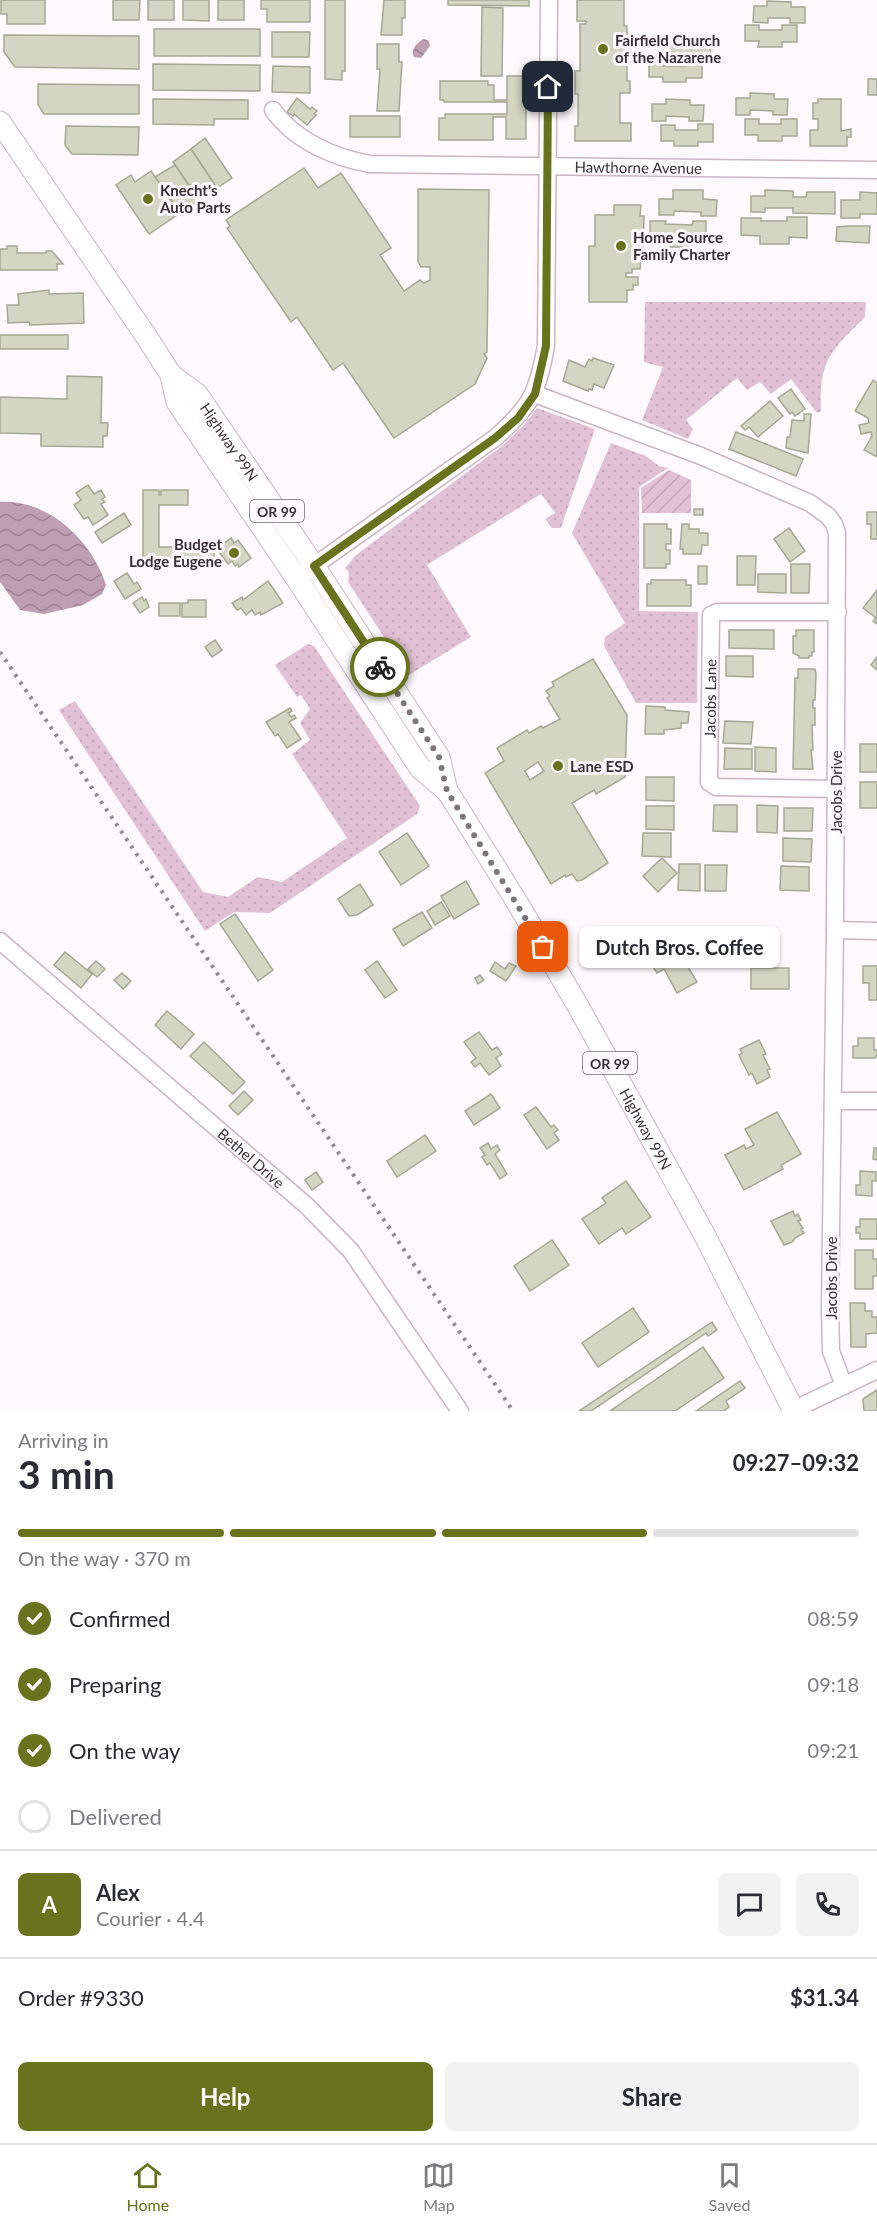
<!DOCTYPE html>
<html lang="en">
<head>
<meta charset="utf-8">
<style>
  :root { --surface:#fff; --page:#f2f2f3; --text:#2b2b33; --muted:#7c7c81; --line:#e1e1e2; --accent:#67731d }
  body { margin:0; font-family:Lato,sans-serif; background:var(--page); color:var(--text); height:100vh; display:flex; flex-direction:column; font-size:22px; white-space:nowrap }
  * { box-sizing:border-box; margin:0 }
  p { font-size:20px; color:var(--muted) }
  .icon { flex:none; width:33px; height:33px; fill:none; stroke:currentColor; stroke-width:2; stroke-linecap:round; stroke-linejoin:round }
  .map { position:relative; height:1411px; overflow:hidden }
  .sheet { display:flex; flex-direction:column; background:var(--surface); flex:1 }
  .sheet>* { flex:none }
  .pin { position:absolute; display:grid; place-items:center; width:51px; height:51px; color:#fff; margin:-26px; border-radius:12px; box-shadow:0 3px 9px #0006 }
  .courier { position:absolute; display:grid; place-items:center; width:60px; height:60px; margin:-30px; border:4px solid #67731d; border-radius:50%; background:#fff; color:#222; box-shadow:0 2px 8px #0007 }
  .bubble { position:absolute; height:42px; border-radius:9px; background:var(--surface); box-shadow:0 2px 4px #0004; font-size:20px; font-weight:700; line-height:42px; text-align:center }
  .headline em { font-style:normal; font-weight:700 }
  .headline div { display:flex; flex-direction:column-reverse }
  .headline { display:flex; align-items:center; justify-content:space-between; height:102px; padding:0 18px }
  h1 { font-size:39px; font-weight:700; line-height:45px }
  .bar { display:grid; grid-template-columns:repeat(4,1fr); gap:9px 6px; align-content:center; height:72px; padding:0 18px }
  .bar i { height:8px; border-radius:4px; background:var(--line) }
  .bar .on { background:var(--accent) }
  .bar p { grid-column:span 4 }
  .line { display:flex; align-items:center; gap:15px; padding:0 18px; border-top:2px solid var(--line) }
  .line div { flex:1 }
  .round { display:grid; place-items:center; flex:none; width:63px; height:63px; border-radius:9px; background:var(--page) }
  ol { padding:0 18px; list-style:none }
  li { display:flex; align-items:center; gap:18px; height:66px }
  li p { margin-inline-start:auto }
  li .icon { padding:6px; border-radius:50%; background:var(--accent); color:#fff; stroke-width:4 }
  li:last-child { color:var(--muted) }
  li i { width:33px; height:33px; border:3px solid var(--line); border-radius:50% }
  .button { display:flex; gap:12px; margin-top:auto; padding:12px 18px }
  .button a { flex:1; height:69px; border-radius:9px; background:var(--accent); color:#fff; font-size:24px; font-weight:700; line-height:69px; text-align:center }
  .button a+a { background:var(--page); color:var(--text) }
  .menu { display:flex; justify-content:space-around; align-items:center; height:84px; border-top:2px solid var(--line); background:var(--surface); font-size:16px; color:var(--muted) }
  .menu a { display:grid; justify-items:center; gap:3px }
  .menu .on { color:var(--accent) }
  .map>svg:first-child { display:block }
  .grass { fill:url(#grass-dots) }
  .garden { fill:url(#garden-furrows) }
  .water { fill:url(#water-waves) }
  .building { fill:#d2d6c2; stroke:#a4a894; stroke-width:1.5; fill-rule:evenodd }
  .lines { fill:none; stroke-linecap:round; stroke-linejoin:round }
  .minor-casing { stroke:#cab7c4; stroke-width:19 }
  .major-casing { stroke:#cab7c4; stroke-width:23 }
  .minor { stroke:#fff; stroke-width:16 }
  .major { stroke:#fff; stroke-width:21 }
  .rail { stroke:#918a8e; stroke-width:4; stroke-dasharray:3 6; stroke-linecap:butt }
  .done { stroke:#7d767b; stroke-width:6; stroke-dasharray:0 10.8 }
  .route { stroke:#67731d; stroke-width:8 }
  .poi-dot { fill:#67731d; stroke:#fef9fc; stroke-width:2 }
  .labels { text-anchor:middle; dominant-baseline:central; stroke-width:6; stroke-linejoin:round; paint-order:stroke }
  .shield { fill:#fef9fc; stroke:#736c71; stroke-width:1.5 }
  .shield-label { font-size:14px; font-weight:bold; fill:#383035 }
  .poi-label { font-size:15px; font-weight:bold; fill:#383035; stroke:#fef9fc; text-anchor:start }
  .street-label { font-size:15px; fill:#383035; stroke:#fef9fc }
</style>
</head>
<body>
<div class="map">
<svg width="877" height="1411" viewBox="0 0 877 1411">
  <defs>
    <pattern id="grass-dots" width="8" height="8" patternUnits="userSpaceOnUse" patternTransform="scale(1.5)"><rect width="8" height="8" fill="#e2c1d7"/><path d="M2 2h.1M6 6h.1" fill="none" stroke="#c3a6b9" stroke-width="1.8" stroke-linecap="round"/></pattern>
    <pattern id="garden-furrows" width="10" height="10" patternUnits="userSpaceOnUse" patternTransform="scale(1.5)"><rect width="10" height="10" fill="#e2c1d7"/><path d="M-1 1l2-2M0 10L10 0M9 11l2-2" fill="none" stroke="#c3a6b9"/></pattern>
    <pattern id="water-waves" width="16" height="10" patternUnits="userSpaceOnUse" patternTransform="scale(1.5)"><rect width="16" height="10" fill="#bf9eb4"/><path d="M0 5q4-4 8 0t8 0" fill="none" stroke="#9c8193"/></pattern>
  </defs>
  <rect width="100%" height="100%" fill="#fef9fc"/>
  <g class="grass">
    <path d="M645,302h221l-1,15c-35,35 -46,43 -44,94l-4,2 -26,-34 -20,15 -11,-12 -13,8 -10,-12 -51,42 7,9 -5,10 -46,-19 21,-53 -19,-5z"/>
    <path d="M537,408l58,21 -34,99h-9l-7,-9 10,-6 -14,-19 -114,71 44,72 -62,38 -61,-93 1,-10 -4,-4 11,-13 146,-109 22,-21z"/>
    <path d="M611,443l35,13 13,10 9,2 -29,19v124l59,1 -1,91h-61l-32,-57 1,-9 20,-14 -53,-90z"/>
    <path d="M308,644l6,2 106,160 -3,8 -147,99 -36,-1 -29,19 -146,-221 16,-9 128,191 25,5 30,-20 24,5 65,-44 -55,-84 18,-14 -10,-17 10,-14 -9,-14 -4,2 -22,-32z"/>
  </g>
  <path class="garden" d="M669,470l22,10v33h-49l-1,-25z"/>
  <g class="water">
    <path d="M424,39l5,2 1,5 -9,12 -7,-1c-4,-7 3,-15 10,-18z"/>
    <path d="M0,502c49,-3 92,39 106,83l-4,9 -19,11 -39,9 -24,-4 -20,-28z"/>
  </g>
  <g class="building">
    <path d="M1,0h44v24h-38v-10h-6z"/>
    <path d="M113,0h27l-1,20h-26z"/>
    <rect x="148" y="0" width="26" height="20"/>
    <path d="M183,0h26v21l-26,-1z"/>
    <rect x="218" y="0" width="26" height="20"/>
    <path d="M261,0h49v22h-43v-13h-6z"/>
    <path d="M325,0h20v71h-3v9l-17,-1z"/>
    <path d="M384,0h21v18h-3v17h-21z"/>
    <path d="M448,0h81v6l-81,-1z"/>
    <path d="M577,0h47v26h3v55h3v12h-10v30h11v18h-56v-15h3v-32h-3v-23h5v-47h6v-3h-9z"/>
    <path d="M767,1l24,1v5h14v16h-15v-5h-22v5l-15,-1 1,-16h13z"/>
    <path d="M482,7l21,1 -1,68h-21z"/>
    <path d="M745,25h14v5h23v-5h15v17h-15v5h-24l1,-6h-14z"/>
    <rect x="154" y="29" width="106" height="27"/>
    <path d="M272,32h38l-1,25h-37z"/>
    <path d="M4,35l135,1v33l-124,-2 -11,-15z"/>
    <path d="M673,36l24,1v4l14,1 -1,16h-14v-4l-23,-1v5l-14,-1v-16h14z"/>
    <path d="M377,44h22v18h3l-3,49h-22l3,-42h-3z"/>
    <path d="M686,60h16v18h-16v4h-23v-5h-14v-16h14v5h23z"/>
    <path d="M153,64l107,1v26l-107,-1z"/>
    <path d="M273,66l37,1v26l-38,-1z"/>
    <path d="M507,76h19v63h-20v-22h-13v23h-54v-22h6v-4h62v-12h-63v-2h-4v-19h48v4h6v15h13z"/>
    <rect x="868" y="79" width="9" height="16"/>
    <path d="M38,84l101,1v29h-95l-6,-9z"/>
    <path d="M750,93l24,1v5h14l-1,16h-14v-4l-23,-1v5h-14v-17h14z"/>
    <path d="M297,98l13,11 2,-2 5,4 -3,3 2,1 -9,10 -13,-11 -1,2 -6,-4z"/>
    <path d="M153,99l95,1v19h-34v6l-61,-1z"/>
    <path d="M666,99l24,1v5h14l-1,16h-14v-4l-23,-1v5h-14v-17h14z"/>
    <path d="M818,99h23v32l10,-2v8h-4v9h-37v-16h8v-11h-5v-16h5z"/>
    <rect x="350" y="116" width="50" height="21"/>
    <path d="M745,119h14v5h22v-5h16v17h-15v5h-24v-6h-13z"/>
    <path d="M698,124h15v18h-15v4h-24v-5h-13v-16h14v5h23z"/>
    <path d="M66,126l73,1 -1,28 -66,-1 -7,-9z"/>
    <path d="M205,138l27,40 -15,10 -26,-39z"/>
    <path d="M191,149l26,39 -18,12 -26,-38z"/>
    <path d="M175,165l24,35 -19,13 -25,-36z"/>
    <path d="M304,168l14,20 23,-15 50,75 -11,7 24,36 16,-11 4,3 6,-3v-13h-9l-3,-6v-72l71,1 -2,162 -3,2 3,4 -12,26 -81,54 -51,-75 -10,7 -36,-53 -6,5 -64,-94 3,-2 -4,-6z"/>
    <path d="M151,171l29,42 -31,21 -33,-49 15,-10 4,7z"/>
    <path d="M673,190h30v9l14,1 -1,16h-15v-4l-27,-1v4h-15v-16h14z"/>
    <path d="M765,190l28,1v6h13l1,-5h28v22l-42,-1v-5h-28v4h-14v-16h14z"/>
    <path d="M860,192l17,1v21h-17v4h-19v-18h19z"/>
    <path d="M614,205h27l-1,11h4l-1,43h-2l-1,10h-8v4h-6v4h12v8h-5v5h-6v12h-38v-56h6v-31h19z"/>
    <path d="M787,217h20v21l-18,-1v7h-29v-8l-19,-1v-17h20v3h26z"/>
    <path d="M650,221h16l-1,3 27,1 1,-4h13v16h-14v10h-29v-10h-13z"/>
    <path d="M848,226h22l-1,17 -33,-2 1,-14z"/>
    <path d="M7,246h10v7h29v-2h6l11,13h-6v6h-57v-21h7z"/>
    <path d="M49,290v4l34,-1 1,30 -54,2 -1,-3 -21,1 -1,-18h12l-1,-11z"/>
    <rect x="0" y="335" width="68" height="14"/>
    <path d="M593,358l21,7 -10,23 -10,-4 -2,6 -3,-1 -1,2 -25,-10 6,-21 16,7 4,-8 3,2z"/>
    <path d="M67,376l35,1 -1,46h7l-1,13h-4v11l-62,-1v-12l-41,-1v-36l67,2z"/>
    <path d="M873,380l4,3v74l-13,-7 8,-14 -1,-4 -10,2 -2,-9 10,-2 -1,-5 -13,-7z"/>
    <path d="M791,389l14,20 -10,7 -3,-4 -2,2 -12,-16z"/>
    <path d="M770,401l13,15 -25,21 -9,-10 -4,3 -4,-4z"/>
    <path d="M804,414h7l-3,39 -22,-5 1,-11h3l2,-17 12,1z"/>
    <path d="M736,432l67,27 -7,17 -67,-27z"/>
    <path d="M88,485l6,9 7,-4 4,7 -3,2 3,3 -4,2 7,11 -15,10 -5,-8 -4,2 -10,-14 7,-5 -5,-7z"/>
    <path d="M143,490h16v5h2v-5h27v15h-29v42h55v16h-71z"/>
    <rect x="694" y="509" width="9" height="6"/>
    <path d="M867,512h10v27h-6v-15h-4z"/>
    <path d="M124,513l7,12 -29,18 -7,-11z"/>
    <path d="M644,524h23v5h4v15h-5v6h4v14h-4v4h-22z"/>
    <path d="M682,524h7v5h10v4h9v12h-6l-1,9h-18v-5h-3z"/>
    <path d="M789,528l16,23 -15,11 -16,-23z"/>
    <path d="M231,538l3,5 4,-3 13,18 -12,9 -1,-3 -3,2 -3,-5 -4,3 -12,-16v-3l5,-4 2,3z"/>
    <path d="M737,556h19l-1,29h-18z"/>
    <path d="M791,564h19l-1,29h-18z"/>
    <rect x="698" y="566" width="9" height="18"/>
    <path d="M127,573l7,11 3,-2 4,7 -16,10 -11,-18z"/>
    <path d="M758,574h28v19l-28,-1z"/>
    <path d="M651,580h35v5h5v21h-44v-22h4z"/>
    <path d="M268,581l15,22 -22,12 -1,-3 -5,3 -3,-5 -6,5 -5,-7 -4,2 -5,-7 10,-6 1,3z"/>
    <path d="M877,590v34l-4,-3 3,-3 -13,-10z"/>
    <path d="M142,597l2,4 2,-2 3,8 -9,6 -7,-10z"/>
    <path d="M188,600h18v17h-24v-14h6z"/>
    <rect x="159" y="603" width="21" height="13"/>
    <path d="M729,630h45v19l-45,-1z"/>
    <path d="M796,630h18v22h-2v4h-3v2h-10v-2l-6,-3v-17h3z"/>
    <path d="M215,640l7,10 -10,7 -7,-10z"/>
    <path d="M726,656h27v21l-27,-1z"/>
    <path d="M877,657v13l-6,-5z"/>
    <path d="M593,659l34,56 -2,62 -29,17 -2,-4 -22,13 36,60 -26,17 -5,1 -5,-7 -6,3 -1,-2 -14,9 -66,-111 19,-12 -7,-13 30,-18 2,3 12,-7 2,2 17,-9 -13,-21 3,-2 -4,-5 8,-5 -2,-4zM538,762l6,9 -14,9 -5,-9z"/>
    <path d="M798,669h17l1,5 -1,26h-2v8h2v17h-3l1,25h-2l2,19h-20l2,-91h3z"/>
    <path d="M646,706l19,1v3l24,2 -1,11h-7v5l-17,2v4h-19z"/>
    <path d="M290,708l2,3 -4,2 3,4 3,-2 2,3 -7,4 12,17 -14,9 -9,-14 -3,2 -9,-14z"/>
    <path d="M725,721l28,1 -2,22 -28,-1z"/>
    <rect x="860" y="744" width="17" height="28"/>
    <path d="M755,747l21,1v24l-21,-1z"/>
    <path d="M725,748l27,1v20h-28z"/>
    <path d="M646,777h28v24l-28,-1z"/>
    <rect x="860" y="782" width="17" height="26"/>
    <path d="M714,805h23v27l-24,-1z"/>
    <path d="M757,805l21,1 -1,27 -20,-1z"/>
    <path d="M646,806h28v24l-28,-1z"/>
    <path d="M784,808h29l-1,23h-28z"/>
    <path d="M407,833l22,33 -28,19 -22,-33z"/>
    <path d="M643,833h28v24l-29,-1z"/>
    <path d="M783,838l29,1 -1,23 -28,-1z"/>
    <path d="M662,858l15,15 -19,19 -15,-16z"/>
    <path d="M679,864h21v27l-22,-1z"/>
    <path d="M705,865h22l-1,26h-21z"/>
    <path d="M781,866l28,1v24l-29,-1z"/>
    <path d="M466,881l13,23 -25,15 -13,-23z"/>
    <path d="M360,884l13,21 -16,10 -8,1 -11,-17z"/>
    <path d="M441,902l9,14 -15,9 -8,-14z"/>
    <path d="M422,912l10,16 -29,18 -10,-17z"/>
    <path d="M235,914l38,56 -15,11 -38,-57z"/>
    <path d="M673,937l5,9 8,-6 7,11 -11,6 15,25 -20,11 -13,-24 -7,4 -6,-9 6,-3 -6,-11z"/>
    <path d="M65,952l27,22 -11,14 -27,-23z"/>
    <path d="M96,961l9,8 -8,8 -9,-8z"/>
    <path d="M377,961l20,29 -12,8 -20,-28z"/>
    <path d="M495,962l10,7 4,-6 7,3 -10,15 -16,-10z"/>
    <path d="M863,966h14v34h-8v-17h-6z"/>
    <rect x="751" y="968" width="38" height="21"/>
    <path d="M122,973l9,8 -8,8 -9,-9z"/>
    <path d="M480,975l4,5 -6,4 -3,-6z"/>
    <path d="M167,1011l27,23 -13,15 -26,-24z"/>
    <path d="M479,1032l13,18 5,-3 5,7 -6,4 5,8 -12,9 -9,-12 -5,4 -4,-5 5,-4 -12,-16z"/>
    <path d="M858,1038h16v12h3v5l-2,3h-22v-12h5z"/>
    <path d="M759,1040l7,14 -3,1 7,14 -3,1 3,7 -13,7 -5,-11 -3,2 -10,-20 3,-2 -2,-4z"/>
    <path d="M204,1042l41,40 -12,12 -43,-38z"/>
    <path d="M244,1091l9,9 -15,15 -9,-9z"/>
    <path d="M491,1094l9,14 -26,17 -9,-14z"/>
    <path d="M536,1107l15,20 3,-2 4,5 -4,3 5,7 -12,9 -23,-34z"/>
    <path d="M777,1112l24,42 -20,11 2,4 -39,21 -19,-35 19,-10 2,4 8,-4 -9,-16z"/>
    <path d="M425,1135l11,16 -39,26 -10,-16z"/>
    <path d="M488,1143l3,6 6,-4 3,5 -5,4 12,20 -7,5 -10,-16 -3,2 -5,-8 3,-2 -5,-7z"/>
    <path d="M874,1148h3v12l-4,-1z"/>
    <path d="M860,1171l16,1v9h-4v15l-16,-1v-10h4z"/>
    <path d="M316,1172l7,10 -11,8 -7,-10z"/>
    <path d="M626,1181l25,36 -25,17 -4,-6 -23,16 -17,-25 24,-16 -4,-5z"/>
    <path d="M793,1211l2,5 3,-2 3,6 -3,1 5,7 -2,1 3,4 -9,5 -3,4 -8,3 -13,-24z"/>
    <path d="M860,1219h17v20h-17v-6h-4v-6h4z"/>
    <path d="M552,1240l17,25 -39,26 -16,-25z"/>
    <path d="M855,1250h18v9h4v17h-4v13h-18z"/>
    <path d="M850,1303h15v8h7v6h5v16l-11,1v13h-15z"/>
    <path d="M633,1308l16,24 -51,35 -16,-24z"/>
    <path d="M712,1322l5,8 -9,6 -2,-3 -115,78h-12z"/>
    <path d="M703,1347l21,31 -49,33h-65z"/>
    <path d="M740,1381l5,7 -19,13 3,6 -5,4h-28z"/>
    <path d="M877,1390v21h-13l-1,-12z"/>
  </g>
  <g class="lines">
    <defs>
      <g id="minor">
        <path id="s1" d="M273,110c22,31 62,48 97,54l507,6"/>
        <path d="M535,394l166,62 109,47 18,13 6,8 3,9 -2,397 -5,379 1,42 13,35"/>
        <path d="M304,573l191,-135c36,-32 42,-44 51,-92l3,-346"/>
        <path id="s2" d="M836,789l-120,-2 -7,-5 2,-167 6,-3h121"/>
        <path d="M835,930l42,1"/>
        <path id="s3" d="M0,941l307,265 44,45 109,160"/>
        <path d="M833,1101h44"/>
        <path d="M793,1410l84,-40"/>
      </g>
      <g id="major">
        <path id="s4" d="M0,122l148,217 23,36 6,27 120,177 123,189 27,23 6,9 64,102 61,104 125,226 91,179"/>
        <path id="s5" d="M171,375l26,19 117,172 125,191 8,34"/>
      </g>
    </defs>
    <use href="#minor" class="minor-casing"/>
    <use href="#major" class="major-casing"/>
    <use href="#minor" class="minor"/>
    <use href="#major" class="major"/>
    <path class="rail" d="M0,652l513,759"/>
  </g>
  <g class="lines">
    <path class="done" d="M380,667l59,90 8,34 96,156"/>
    <path class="route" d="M380,667l-66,-101 181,-128 23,-20 17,-24 11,-48 2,-259"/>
  </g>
  <g class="poi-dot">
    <circle cx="603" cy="49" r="6"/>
    <circle cx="148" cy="199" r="6"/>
    <circle cx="621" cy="246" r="6"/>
    <circle cx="234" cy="553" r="6"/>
    <circle cx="558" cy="766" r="6"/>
  </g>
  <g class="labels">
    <g class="shield">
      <rect x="250" y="500" width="54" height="22" rx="4.5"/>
      <rect x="583" y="1052" width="54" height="22" rx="4.5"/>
    </g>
    <g class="shield-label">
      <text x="277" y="511">OR 99</text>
      <text x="610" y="1063">OR 99</text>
    </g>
    <g class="poi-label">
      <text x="615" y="40">Fairfield Church<tspan x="615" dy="17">of the Nazarene</tspan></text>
      <text x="160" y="190">Knecht's<tspan x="160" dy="17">Auto Parts</tspan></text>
      <text x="633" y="237">Home Source<tspan x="633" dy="17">Family Charter</tspan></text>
      <text x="222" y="544" text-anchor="end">Budget<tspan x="222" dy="17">Lodge Eugene</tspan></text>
      <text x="570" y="766">Lane ESD</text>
    </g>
    <g class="street-label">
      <text stroke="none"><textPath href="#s1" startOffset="382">Hawthorne Avenue</textPath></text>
      <text stroke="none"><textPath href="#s5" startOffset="90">Highway 99N</textPath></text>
      <text stroke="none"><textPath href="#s2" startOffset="212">Jacobs Lane</textPath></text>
      <text transform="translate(836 792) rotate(-90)">Jacobs Drive</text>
      <text stroke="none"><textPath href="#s4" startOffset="1200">Highway 99N</textPath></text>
      <text stroke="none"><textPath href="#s3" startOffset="332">Bethel Drive</textPath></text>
      <text transform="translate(831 1278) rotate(-90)">Jacobs Drive</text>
    </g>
  </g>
</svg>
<div class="pin" style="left:543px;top:947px;background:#ea580c"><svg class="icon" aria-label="bag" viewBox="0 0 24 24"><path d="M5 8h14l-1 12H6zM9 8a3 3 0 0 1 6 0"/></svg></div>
<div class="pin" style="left:548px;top:87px;background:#1f2937"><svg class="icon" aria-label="home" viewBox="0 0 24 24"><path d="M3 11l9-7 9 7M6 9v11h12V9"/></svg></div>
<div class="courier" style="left:380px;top:667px"><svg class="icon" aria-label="bike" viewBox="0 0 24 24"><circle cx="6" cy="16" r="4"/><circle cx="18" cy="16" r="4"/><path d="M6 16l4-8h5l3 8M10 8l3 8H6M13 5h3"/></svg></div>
<div class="bubble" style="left:579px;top:926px;width:201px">Dutch Bros. Coffee</div>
</div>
<section class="sheet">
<div class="headline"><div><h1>3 min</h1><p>Arriving in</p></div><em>09:27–09:32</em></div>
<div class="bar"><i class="on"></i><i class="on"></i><i class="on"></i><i></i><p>On the way · 370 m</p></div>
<ol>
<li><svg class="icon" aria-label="check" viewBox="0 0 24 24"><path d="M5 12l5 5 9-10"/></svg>Confirmed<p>08:59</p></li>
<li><svg class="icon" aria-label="check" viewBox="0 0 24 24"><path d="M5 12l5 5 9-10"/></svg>Preparing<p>09:18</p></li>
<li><svg class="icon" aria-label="check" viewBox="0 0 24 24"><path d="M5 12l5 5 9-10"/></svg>On the way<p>09:21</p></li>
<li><i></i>Delivered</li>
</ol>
<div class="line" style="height:108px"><b class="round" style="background:var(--accent);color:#fff">A</b><div><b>Alex</b><p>Courier · 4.4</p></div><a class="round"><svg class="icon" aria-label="chat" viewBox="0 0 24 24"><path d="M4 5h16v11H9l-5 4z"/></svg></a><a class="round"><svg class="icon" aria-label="phone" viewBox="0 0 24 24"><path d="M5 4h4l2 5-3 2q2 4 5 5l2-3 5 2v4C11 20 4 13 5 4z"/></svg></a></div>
<div class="line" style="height:78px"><div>Order #9330</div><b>$31.34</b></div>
<div class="button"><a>Help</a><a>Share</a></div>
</section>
<nav class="menu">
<a class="on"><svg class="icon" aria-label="home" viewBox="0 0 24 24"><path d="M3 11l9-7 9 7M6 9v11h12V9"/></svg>Home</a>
<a><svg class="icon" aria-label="map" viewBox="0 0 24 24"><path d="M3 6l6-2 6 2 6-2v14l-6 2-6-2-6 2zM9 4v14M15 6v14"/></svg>Map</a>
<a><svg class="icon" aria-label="saved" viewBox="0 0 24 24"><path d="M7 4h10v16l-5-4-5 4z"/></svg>Saved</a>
</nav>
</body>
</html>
